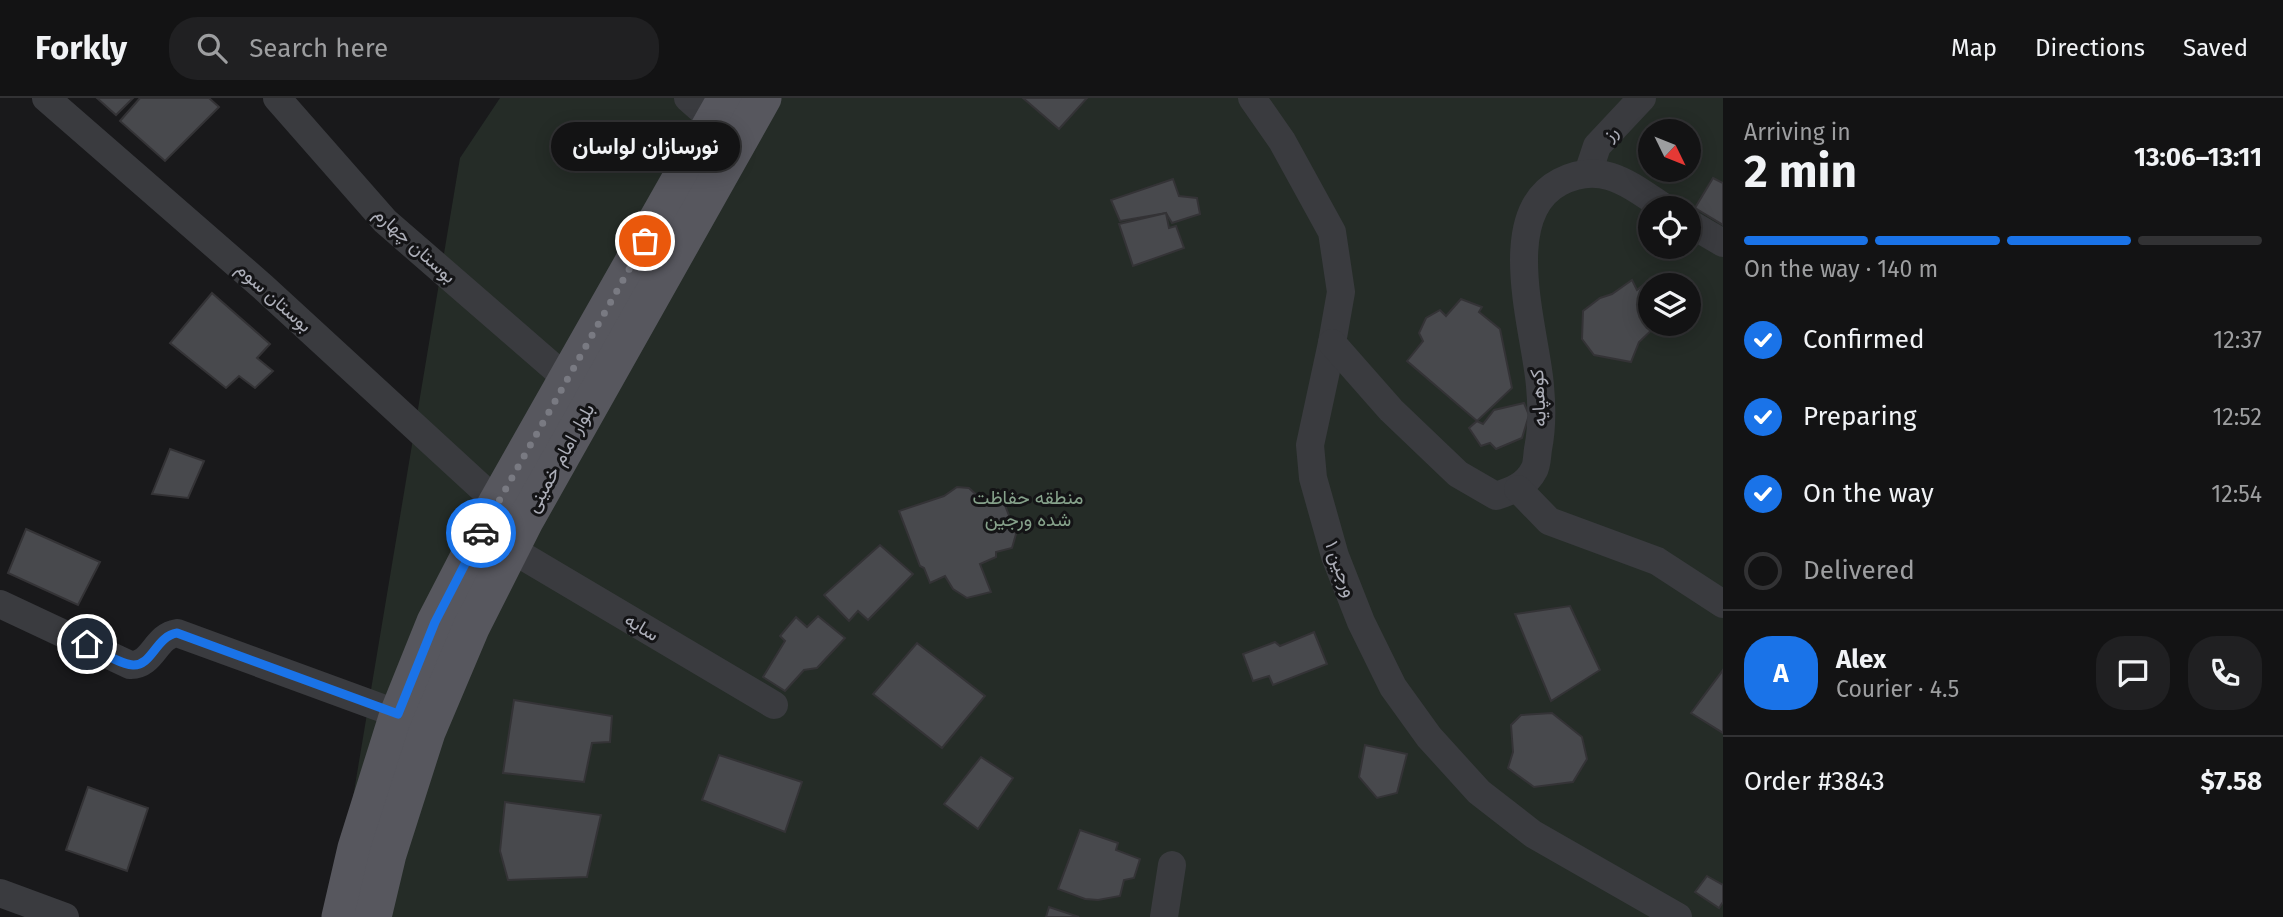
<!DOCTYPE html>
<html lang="en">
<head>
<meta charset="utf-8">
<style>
  :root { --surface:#131314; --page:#202022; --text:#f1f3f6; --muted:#9d9ea0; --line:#323234; --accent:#1a73e8 }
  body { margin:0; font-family:"Fira Sans",Vazirmatn,sans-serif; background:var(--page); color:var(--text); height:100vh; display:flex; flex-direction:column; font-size:26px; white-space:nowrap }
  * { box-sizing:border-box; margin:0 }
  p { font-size:23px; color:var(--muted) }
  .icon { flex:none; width:38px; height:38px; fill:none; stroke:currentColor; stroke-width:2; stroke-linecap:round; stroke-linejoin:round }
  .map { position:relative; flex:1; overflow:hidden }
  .details { display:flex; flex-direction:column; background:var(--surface); width:560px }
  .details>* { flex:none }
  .needle { width:46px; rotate:133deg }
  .tools { position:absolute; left:1638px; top:21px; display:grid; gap:14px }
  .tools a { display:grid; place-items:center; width:63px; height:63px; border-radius:50%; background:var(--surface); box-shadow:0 4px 18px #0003,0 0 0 2px var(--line); font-size:35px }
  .pin { position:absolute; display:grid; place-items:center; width:60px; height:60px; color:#fff; margin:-30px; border:4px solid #fff; border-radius:50%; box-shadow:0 2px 7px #0007 }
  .courier { position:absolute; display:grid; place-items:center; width:70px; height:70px; margin:-35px; border:5px solid #1a73e8; border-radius:50%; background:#fff; color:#222; box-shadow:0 2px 9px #0007 }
  .bubble { position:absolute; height:49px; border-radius:24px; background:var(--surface); box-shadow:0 4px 18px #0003,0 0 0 2px var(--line); font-size:23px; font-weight:700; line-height:49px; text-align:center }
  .overview em { font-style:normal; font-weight:700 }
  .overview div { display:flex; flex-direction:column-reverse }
  .overview { display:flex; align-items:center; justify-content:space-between; height:119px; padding:0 21px }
  h1 { font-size:46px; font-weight:700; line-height:52px }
  .bar { display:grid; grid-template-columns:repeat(4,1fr); gap:10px 7px; align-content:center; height:84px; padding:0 21px }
  .bar i { height:9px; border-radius:5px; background:var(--line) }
  .bar .on { background:var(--accent) }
  .bar p { grid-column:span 4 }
  .line { display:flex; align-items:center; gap:18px; padding:0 21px; border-top:2px solid var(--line) }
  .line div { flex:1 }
  .round { display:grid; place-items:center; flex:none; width:74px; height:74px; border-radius:28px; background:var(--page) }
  ol { padding:0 21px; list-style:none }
  li { display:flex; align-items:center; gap:21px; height:77px }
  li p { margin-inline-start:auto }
  li .icon { padding:7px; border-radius:50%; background:var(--accent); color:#fff; stroke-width:4 }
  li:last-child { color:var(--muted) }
  li i { width:38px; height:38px; border:4px solid var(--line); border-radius:50% }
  header { display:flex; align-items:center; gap:42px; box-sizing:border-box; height:98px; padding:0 35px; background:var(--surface); border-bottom:2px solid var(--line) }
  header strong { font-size:33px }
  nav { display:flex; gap:38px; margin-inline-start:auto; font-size:24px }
  .search { width:490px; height:63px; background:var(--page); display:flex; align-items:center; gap:18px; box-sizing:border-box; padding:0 24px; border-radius:28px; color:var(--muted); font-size:26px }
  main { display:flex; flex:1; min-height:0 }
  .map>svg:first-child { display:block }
  .green { fill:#252c27; fill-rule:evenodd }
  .building { fill:#48494d; stroke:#343336; stroke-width:2 }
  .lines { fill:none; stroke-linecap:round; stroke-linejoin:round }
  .minor { stroke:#3a3b3f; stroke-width:28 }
  .major { stroke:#57575e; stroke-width:37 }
  .done { stroke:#797a82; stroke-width:7; stroke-dasharray:0 12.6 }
  .route { stroke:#1a73e8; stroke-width:9 }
  .labels { text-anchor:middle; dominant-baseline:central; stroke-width:6; stroke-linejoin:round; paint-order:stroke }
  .street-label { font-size:19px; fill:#adafb9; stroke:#141416 }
  .park-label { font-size:19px; fill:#86a28b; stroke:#141416 }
</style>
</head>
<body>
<header>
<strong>Forkly</strong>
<div class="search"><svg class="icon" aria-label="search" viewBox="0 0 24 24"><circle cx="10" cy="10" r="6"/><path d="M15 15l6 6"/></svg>Search here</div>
<nav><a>Map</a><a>Directions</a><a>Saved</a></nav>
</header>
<main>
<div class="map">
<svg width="1723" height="819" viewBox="0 0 1723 819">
  <rect width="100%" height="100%" fill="#19191b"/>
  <path class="green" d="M500,0h1223v819h-1390l127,-759zM1650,33h39v39h-39zM1650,110h39v39h-39zM1650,187h39v39h-39z"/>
  <g class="building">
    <path d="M97,0h36l-17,17z"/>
    <path d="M140,0h69l10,9 -54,54 -45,-40z"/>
    <path d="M1023,0h64l-28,31z"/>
    <path d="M1713,80l10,5v42l-28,-17z"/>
    <path d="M1173,81l6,17 18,2 3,16 -28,9 -6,-10 -46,8 -9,-21z"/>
    <path d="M1166,115l3,15 7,-2 8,22 -51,18 -14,-42z"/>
    <path d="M1632,182l5,10 10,-8 3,4v38h8l-19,18 -8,20 -37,-7 -12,-16 1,-28 17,-13 12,-4z"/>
    <path d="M212,195l58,51 -13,14 16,13 -18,17 -16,-12 -13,12 -56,-45z"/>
    <path d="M1461,201l21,8 -3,5 21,17 12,59 -35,33 -70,-60 16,-20 -4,-8 7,-15 14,-8 6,6z"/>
    <path d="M1524,305l5,12 -7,23 -26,11 -6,-6 -9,3 -12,-18 8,-7 6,3 11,-14z"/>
    <path d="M170,351l34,12 -16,37 -36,-4z"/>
    <path d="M957,389l12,1 12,11 19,-7 16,42 -4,14 -16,4v5l-16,7 11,28 -24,6 -14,-9 -8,-13 -15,7 -6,-15 -4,-2 -21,-55 45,-15z"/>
    <path d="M26,431l74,33 -22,43 -70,-32z"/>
    <path d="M880,447l33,29 -45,46 -10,-9 -9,10 -25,-26z"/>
    <path d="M1570,508l30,64 -49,31 -36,-87z"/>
    <path d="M818,518l27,22 -28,30 -13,2 -19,21 -22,-14 22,-36 -5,-5 16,-19 11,10z"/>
    <path d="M1314,534l13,32 -54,21 -4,-9 -16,5 -10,-27 32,-12 5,4z"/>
    <path d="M917,545l68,53 -43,52 -69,-54z"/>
    <path d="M1723,572v63l-32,-20z"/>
    <path d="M514,602l98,16 -2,26 -18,1 -8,39 -81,-9z"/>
    <path d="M1552,615l30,24 5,22 -14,23 -39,5 -26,-19 5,-16 -2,-27 10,-10z"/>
    <path d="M1365,647l42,9 -10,39 -20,5 -18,-21z"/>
    <path d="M719,657l83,27 -17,50 -83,-32z"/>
    <path d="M981,659l32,21 -35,51 -34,-25z"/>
    <path d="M88,689l60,21 -21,63 -61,-21z"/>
    <path d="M505,704l96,13 -14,62 -79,3 -8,-29z"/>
    <path d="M1080,732l38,13 -2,7 24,9 -6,19 -10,2 -4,16 -22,4 -13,-1 -27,-10z"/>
    <path d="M1707,778l16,9v17l-4,6 -24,-16z"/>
    <path d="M1049,809l30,10h-33z"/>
  </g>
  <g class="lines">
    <g class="minor">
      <path d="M46,0l217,189 234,215"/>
      <path d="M277,0l108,123 182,158"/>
      <path d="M688,0l26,23"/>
      <path d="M1252,0l30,43 50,91 9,60 -9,51 -22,102 3,33 22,78 26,66 32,65 36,50 50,55 54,42 145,83"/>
      <path d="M1588,75l9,-27 45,-48"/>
      <path d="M1689,125l34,20"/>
      <path d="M1332,245l59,67 67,64 38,22c15,-5 30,-10 38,-26 3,-5 3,-14 4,-21 4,-20 4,-42 2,-63 -4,-54 -44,-171 20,-204 42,-22 70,3 105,26"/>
      <path d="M1518,391l31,32 108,40 66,43"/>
      <path d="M511,451l263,156"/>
      <path d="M0,506l130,61c23,1 25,-29 47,-32l221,81"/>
      <path d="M0,795l65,24"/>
      <path d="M1164,819l8,-52"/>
    </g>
    <g class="major">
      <path d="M340,819l16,-69 42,-134 37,-92 62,-120 229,-404"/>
      <path d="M373,819l15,-63 39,-122 44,-104 54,-107 238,-423"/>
    </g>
  </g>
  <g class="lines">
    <path class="done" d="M481,435l164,-292"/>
    <path class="route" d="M87,546c13,7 32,20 46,21 19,1 23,-29 44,-32l221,81 37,-92 46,-89"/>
  </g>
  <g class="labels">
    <g class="street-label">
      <text transform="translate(1610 35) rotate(-47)">رز</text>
      <text transform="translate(415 147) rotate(42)">بوستان چهارم</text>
      <text transform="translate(274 199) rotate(42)">بوستان سوم</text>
      <text transform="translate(1538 300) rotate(-93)">کوهپایه</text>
      <text transform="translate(560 360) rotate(-61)">بلوار امام خمینی</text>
      <text transform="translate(1341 471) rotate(70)">ورجین ۱</text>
      <text transform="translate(642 529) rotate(31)">سایه</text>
    </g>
    <g class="park-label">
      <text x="1028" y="399">منطقه حفاظت<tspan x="1028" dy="22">شده ورجین</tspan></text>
    </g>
  </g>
</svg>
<div class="tools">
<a><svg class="needle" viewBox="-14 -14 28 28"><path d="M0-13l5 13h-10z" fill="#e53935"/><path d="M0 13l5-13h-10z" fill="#9d9ea0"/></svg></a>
<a><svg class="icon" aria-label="locate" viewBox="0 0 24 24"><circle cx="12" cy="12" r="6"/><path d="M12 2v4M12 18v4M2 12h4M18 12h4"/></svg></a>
<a><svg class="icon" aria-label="layers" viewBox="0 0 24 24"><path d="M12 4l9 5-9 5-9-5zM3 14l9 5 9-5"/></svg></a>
</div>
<div class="pin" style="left:645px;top:143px;background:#ea580c"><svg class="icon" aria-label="bag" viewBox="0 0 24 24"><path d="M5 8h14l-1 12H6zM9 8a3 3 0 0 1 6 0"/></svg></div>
<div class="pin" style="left:87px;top:546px;background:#1f2937"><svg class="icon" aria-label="home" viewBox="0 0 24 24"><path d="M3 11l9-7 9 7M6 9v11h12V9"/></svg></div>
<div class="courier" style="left:481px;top:435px"><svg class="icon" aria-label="car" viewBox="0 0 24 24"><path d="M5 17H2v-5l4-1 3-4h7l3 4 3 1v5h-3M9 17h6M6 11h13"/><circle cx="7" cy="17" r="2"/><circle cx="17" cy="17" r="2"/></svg></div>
<div class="bubble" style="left:551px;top:24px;width:189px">نورسازان لواسان</div>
</div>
<section class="details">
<div class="overview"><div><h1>2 min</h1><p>Arriving in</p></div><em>13:06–13:11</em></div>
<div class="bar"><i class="on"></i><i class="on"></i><i class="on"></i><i></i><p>On the way · 140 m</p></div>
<ol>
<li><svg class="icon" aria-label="check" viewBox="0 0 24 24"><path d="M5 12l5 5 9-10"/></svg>Confirmed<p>12:37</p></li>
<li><svg class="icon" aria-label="check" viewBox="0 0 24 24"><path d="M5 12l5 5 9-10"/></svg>Preparing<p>12:52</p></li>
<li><svg class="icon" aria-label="check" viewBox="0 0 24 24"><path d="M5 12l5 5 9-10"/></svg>On the way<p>12:54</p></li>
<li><i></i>Delivered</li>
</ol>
<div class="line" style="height:126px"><b class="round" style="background:var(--accent);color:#fff">A</b><div><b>Alex</b><p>Courier · 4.5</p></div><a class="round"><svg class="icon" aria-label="chat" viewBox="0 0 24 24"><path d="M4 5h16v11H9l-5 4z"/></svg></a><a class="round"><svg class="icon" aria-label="phone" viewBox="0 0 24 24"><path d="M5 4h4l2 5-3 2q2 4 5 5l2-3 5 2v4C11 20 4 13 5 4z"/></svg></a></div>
<div class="line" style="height:91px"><div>Order #3843</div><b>$7.58</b></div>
</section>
</main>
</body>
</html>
